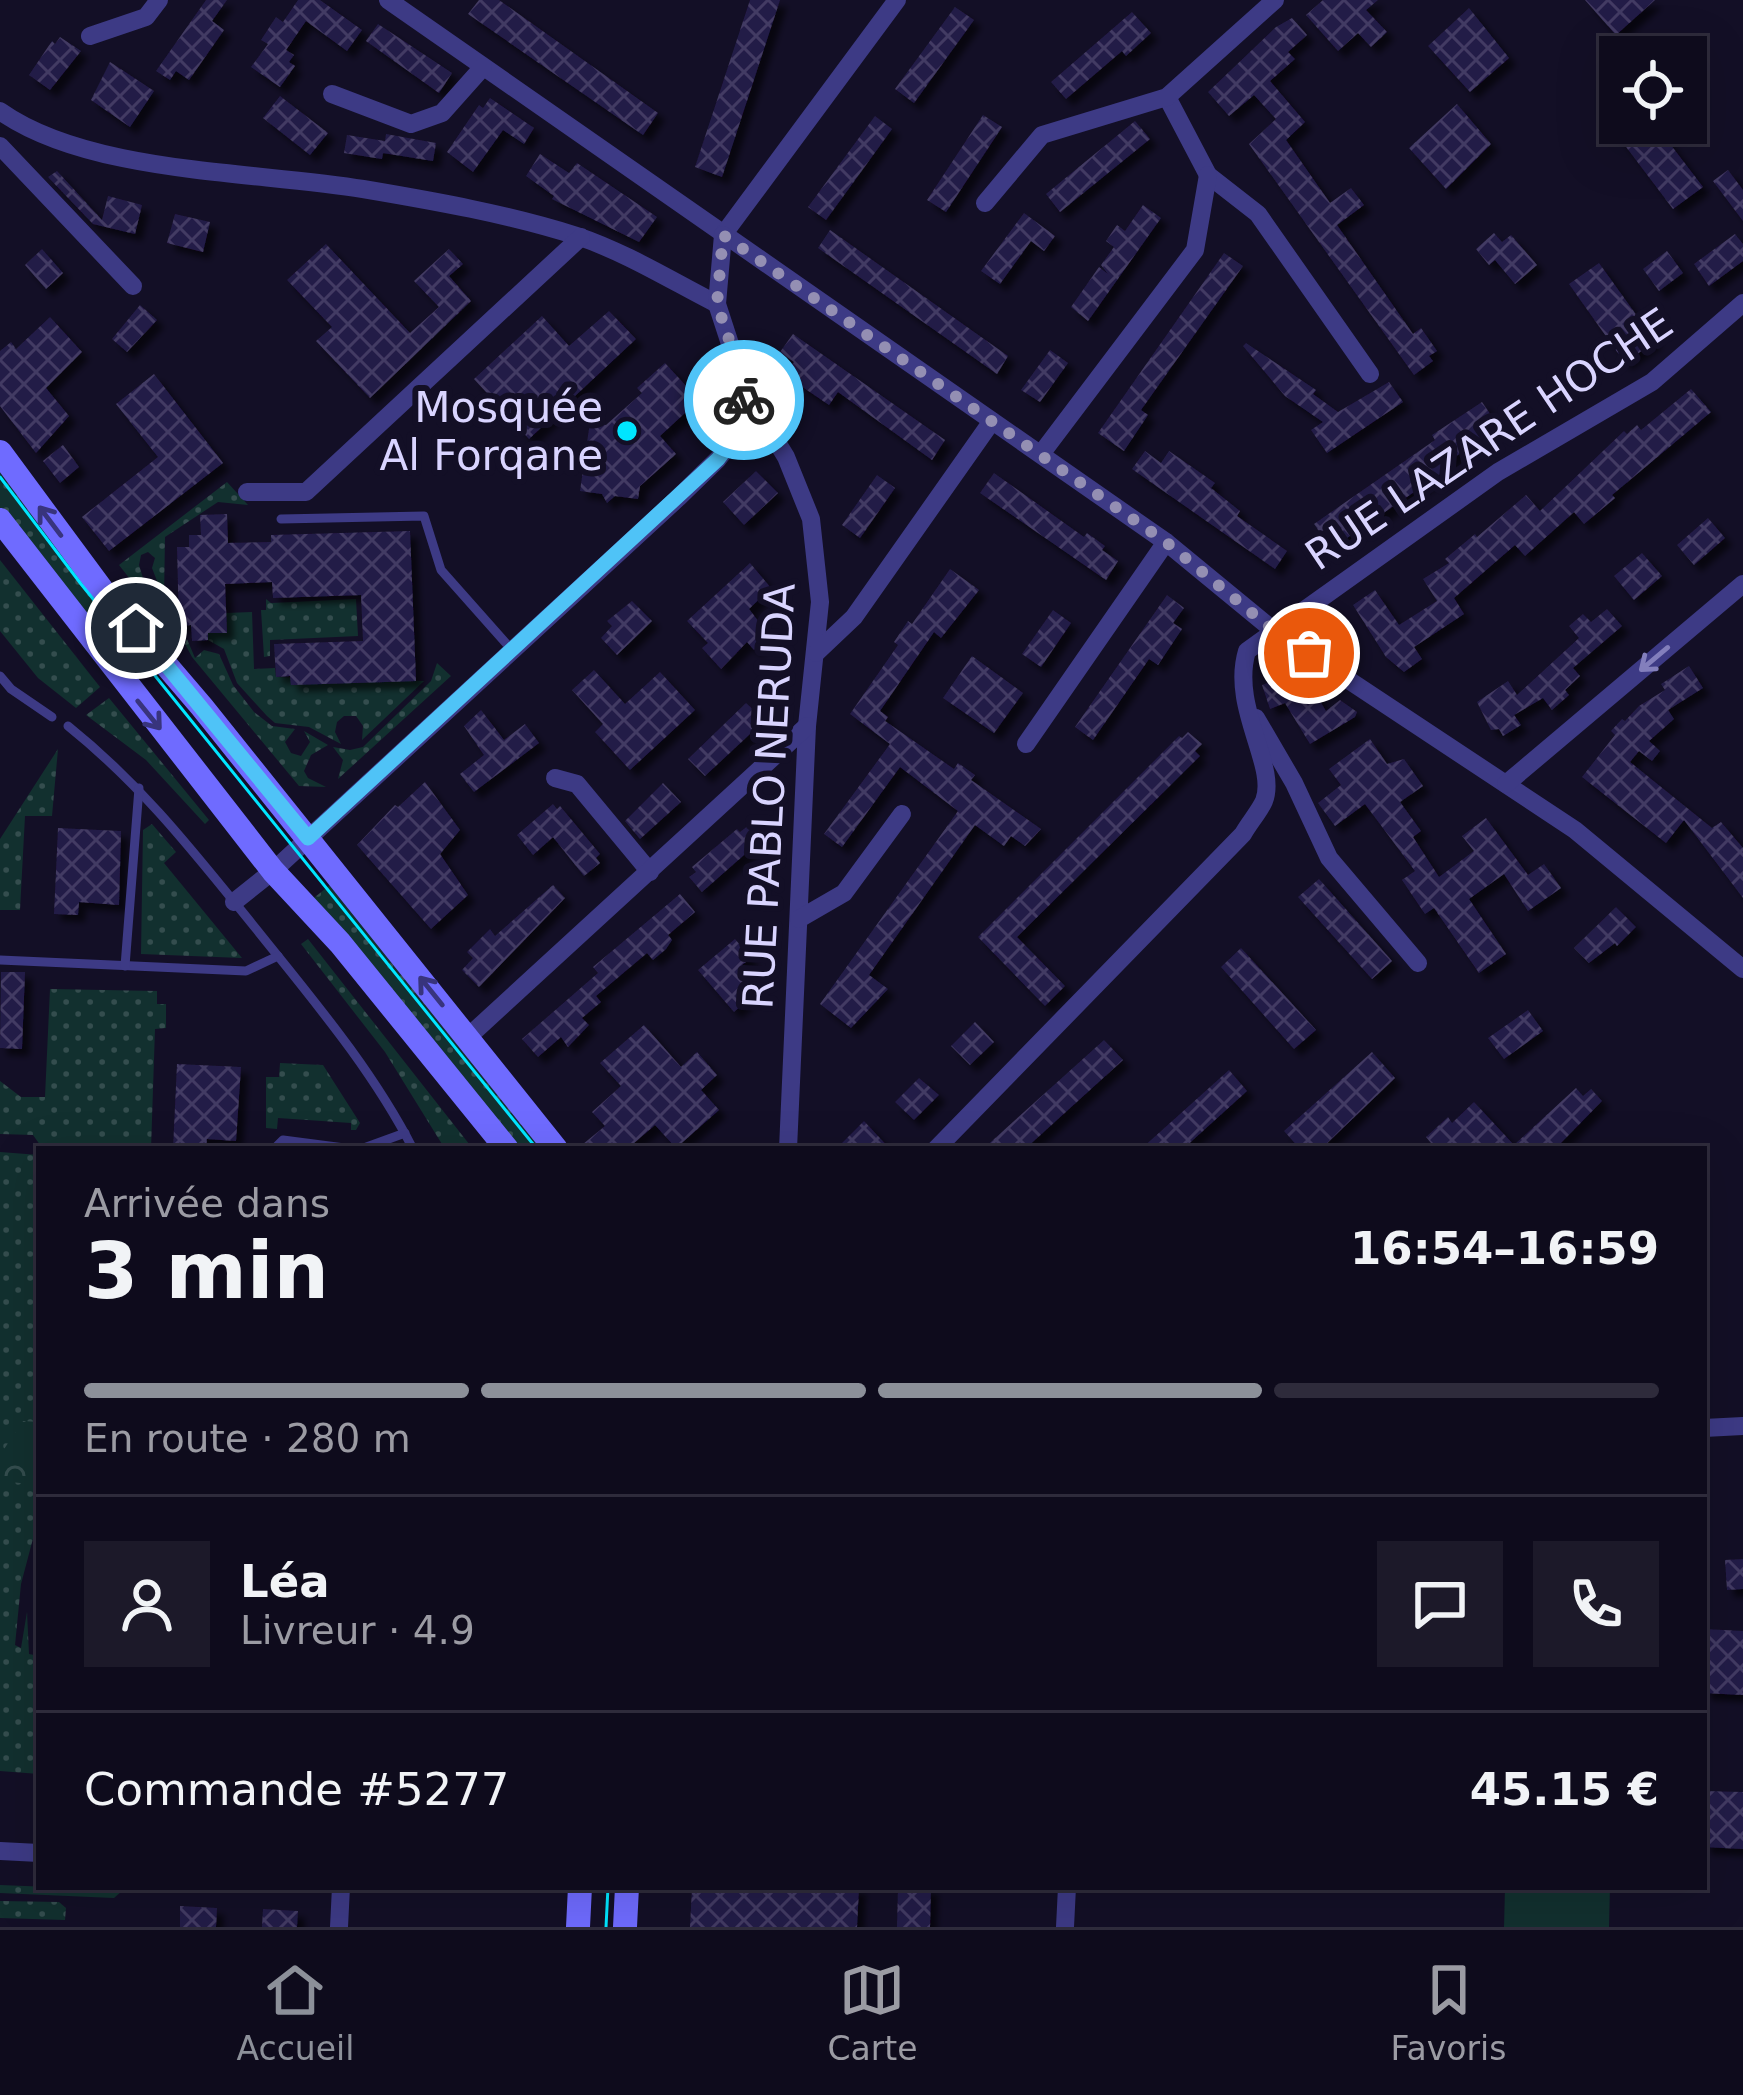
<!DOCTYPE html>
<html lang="fr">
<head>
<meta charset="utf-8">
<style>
  :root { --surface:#0e0b1c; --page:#1c1929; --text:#f1f3f6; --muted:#9b9ba3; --line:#2e2b3b; --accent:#8c9099 }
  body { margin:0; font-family:"DejaVu Sans",sans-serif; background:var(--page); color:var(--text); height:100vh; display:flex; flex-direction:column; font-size:45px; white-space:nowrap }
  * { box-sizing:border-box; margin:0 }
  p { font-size:39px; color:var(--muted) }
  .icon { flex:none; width:66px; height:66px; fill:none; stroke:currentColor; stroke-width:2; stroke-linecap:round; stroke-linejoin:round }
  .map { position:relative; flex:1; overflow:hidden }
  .side { position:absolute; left:36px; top:1146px; width:1671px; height:744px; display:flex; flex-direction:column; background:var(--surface); border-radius:0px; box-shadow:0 12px 48px #0002,0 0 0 3px var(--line) }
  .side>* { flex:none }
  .fabs { position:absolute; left:1599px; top:36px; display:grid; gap:24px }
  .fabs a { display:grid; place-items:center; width:108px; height:108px; border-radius:0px; background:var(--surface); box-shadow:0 12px 48px #0002,0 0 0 3px var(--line); font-size:60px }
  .pin { position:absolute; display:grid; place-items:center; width:102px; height:102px; color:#fff; margin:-51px; border:6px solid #fff; border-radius:50%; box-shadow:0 3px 12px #0007 }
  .courier { position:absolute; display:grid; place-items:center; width:120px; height:120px; margin:-60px; border:9px solid #4fc3f7; border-radius:50%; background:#fff; color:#222; box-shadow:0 3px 15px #0007 }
  .headline em { font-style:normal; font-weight:700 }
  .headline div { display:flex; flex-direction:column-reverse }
  .headline { display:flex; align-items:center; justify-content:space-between; height:204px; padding:0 48px }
  h1 { font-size:78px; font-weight:700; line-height:90px }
  .bar { display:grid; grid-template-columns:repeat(4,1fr); gap:18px 12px; align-content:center; height:144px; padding:0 48px }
  .bar i { height:15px; border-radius:9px; background:var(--line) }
  .bar .current { background:var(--accent) }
  .bar p { grid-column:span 4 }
  .line { display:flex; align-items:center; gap:30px; padding:0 48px; border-top:3px solid var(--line) }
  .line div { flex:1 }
  .round { display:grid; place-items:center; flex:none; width:126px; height:126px; border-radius:0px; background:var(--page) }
  .tab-bar { display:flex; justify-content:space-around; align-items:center; height:168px; border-top:3px solid var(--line); background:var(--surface); font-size:33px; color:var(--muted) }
  .tab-bar a { display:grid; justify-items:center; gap:6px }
  .tab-bar .current { color:var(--accent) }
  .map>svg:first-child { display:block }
  .grass { fill:url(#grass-dots) }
  .forest { fill:url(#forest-crowns) }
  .pitch { fill:#12302f }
  .building { fill:url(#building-cross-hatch); filter:url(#shadow) }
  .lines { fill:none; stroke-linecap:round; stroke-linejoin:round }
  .lane { stroke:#3d3a85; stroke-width:9 }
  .street { stroke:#3d3a85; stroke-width:18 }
  .secondary { stroke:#6f6bff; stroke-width:24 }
  .tram { stroke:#00e5ff; stroke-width:3 }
  .oneway { stroke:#38347d }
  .oneway2 { stroke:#837fbc }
  .done { stroke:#948fb3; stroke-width:12; stroke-dasharray:0 21.6 }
  .route { stroke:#4fc3f7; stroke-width:15 }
  .poi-dot { fill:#00e5ff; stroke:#130f26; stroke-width:4.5 }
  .labels { text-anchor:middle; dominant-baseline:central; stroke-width:12; stroke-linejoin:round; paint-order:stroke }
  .poi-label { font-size:42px; fill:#d9d4ff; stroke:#130f26; text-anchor:end }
  .street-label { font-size:42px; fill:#d9d4ff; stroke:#130f26 }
</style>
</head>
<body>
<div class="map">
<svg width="1743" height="1927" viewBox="0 0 1743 1927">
  <defs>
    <pattern id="grass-dots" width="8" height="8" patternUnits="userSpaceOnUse" patternTransform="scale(3)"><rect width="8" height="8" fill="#12302f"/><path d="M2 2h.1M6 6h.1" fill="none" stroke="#344d4e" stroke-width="1.8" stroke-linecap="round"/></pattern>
    <pattern id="forest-crowns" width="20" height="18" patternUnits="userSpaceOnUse" patternTransform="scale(3)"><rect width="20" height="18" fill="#12302f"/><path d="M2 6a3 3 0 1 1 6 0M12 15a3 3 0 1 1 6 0" fill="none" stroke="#344d4e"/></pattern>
    <pattern id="building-cross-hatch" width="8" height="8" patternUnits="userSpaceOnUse" patternTransform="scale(3)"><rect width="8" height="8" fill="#241b47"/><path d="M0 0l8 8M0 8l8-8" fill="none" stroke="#433b63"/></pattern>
    <filter id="shadow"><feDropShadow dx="7" dy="7" stdDeviation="3" flood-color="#0009"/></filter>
  </defs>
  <rect width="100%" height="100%" fill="#130f26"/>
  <g class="grass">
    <path d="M0,461l149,190 -27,22 -122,-164z"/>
    <path d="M227,482l21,23 -30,-3 -53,35 -1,62 -12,-31 3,-10 -7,-6 -7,3 -2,10 13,42 -33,-42z"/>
    <path d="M0,560l100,127 -24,21 -38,-30 -38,-47z"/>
    <path d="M266,599l5,4 85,-4 2,37 -88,4v16l-6,1 -3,-47h5z"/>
    <path d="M252,612l2,57 21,-1 1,9 148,4 -62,59 1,-14 -7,-10h-12l-7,6 -2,10 6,12 -32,-17 -34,-4 -8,-7 -30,-33 -13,-34 -16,-9v-7h19l-1,-20z"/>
    <path d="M187,639l8,19 9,-8 15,4 14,31 21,27 18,14 23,3 -10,13 6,11 10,3 9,-14 -6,-11 24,14 -17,10 -7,16 4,7 18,9 -27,-1 -107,-129 -7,-13z"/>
    <path d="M437,663l14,13 -113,103 5,-19 -10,-13 17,3 13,-3 68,-66z"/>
    <path d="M109,698l100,122 -4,4 -59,-64 -60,-45z"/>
    <path d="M58,749l-6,67h-27l-5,94h-20v-71z"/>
    <path d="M152,824l24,28 -12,11 78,95 -101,-4 2,-124z"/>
    <path d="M335,881l213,268h-33l-205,-248z"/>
    <path d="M308,939l165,210h-28l-60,-97 -84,-108z"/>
    <path d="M50,989l107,2v13h9v24l-11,1 -4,120h-108l-10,-14 -33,-1v-53l21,16h24z"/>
    <path d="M280,1063l43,2 37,58 -4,7h-5v-7l-73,-5 -1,11 -11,-1v-51h13z"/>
    <path d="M0,1152l39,3v361l-18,68 -6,61 6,3 6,-36 2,42 10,2v118l-39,-3z"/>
    <path d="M0,1885l123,5 -9,8 -114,-5z"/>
    <path d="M0,1901l59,1 7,6 -1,12 -65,-2z"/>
  </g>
  <path class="forest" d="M23,1421l16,1v63l-38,-4 -1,-26z"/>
  <path class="pitch" d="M1505,1887h105l-1,40h-105z"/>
  <g class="building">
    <path d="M206,0h21l-15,21 12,9 -35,50 -13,-9 -6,9 -14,-9z"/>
    <path d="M298,0h22l42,30 -15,21 -41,-30 -20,29 8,5 -5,7 6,4 -15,21 -29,-20 17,-23 -7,-4 15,-23 7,5z"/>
    <path d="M479,0h20l159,113 -15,22 -175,-121z"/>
    <path d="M750,0h30l-58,177 -27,-10z"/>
    <path d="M1323,0h55l-12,10 21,22 -16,15 -13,-14 -20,18 -32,-36z"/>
    <path d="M1585,0h70l-39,35z"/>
    <path d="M955,7l19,13 -60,83 -19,-14z"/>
    <path d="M1469,8l40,50 -39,34 -42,-46z"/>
    <path d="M1132,12l19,21 -25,23 -4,-5 -56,48 -15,-17z"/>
    <path d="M1292,18l15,17 -19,17 7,7 -25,22 35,41 -19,18 44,63 21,-15 13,17 -27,20 76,109 8,-6 16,23 -8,5 4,5 -19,14 -165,-231 27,-25 -22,-24 -25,21 -21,-24 68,-65z"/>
    <path d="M378,24l74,49 -13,20 -73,-52z"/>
    <path d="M60,37l21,14 -31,39 -21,-15 23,-34 3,3z"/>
    <path d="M110,62l44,29 -24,36 -39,-27z"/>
    <path d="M280,96l48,37 -18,22 -47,-37z"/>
    <path d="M490,98l44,30 -10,16 -21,-14 -30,42 -26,-20 32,-47 4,3z"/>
    <path d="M1457,104l34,40 -45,45 -37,-41z"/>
    <path d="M983,115l19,12 -56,85 -19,-12z"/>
    <path d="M875,116l17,13 -66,91 -18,-13z"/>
    <path d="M1135,121l15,18 -90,73 -14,-18z"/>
    <path d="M1608,123h46l49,64 -30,22z"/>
    <path d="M386,134l50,9 -3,18 -50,-8 1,-6 -2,12 -38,-6 3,-18 38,6z"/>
    <path d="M540,154l29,19 8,-10 80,54 -18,25 -87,-43 2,-3 -28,-20z"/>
    <path d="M1728,170l15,20v31l-30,-40z"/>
    <path d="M57,171l45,49 6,-24 34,9 -7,29 -42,-10 -45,-47z"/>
    <path d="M1143,205l18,13 -73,103 -17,-14 28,-40 9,7 -7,-9 13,-18 -8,-6 11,-16 8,6z"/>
    <path d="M1024,213l31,23 -11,15 -13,-10 -31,43 -19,-13z"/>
    <path d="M175,214l35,8 -7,30 -36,-9z"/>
    <path d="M830,230l178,126 -11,18 -179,-126z"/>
    <path d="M1494,233l8,9 9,-7 26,30 -22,19 -20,-24 -6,5 -13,-16z"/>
    <path d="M1735,234l8,10v17l-34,25 -15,-22z"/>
    <path d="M326,244l84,89 29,-26 -25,-26 35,-32 14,15 -14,12 22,25 -101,97 -54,-57 16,-14 -45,-47z"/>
    <path d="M42,249l21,24 -17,16 -21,-24z"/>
    <path d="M1667,251l16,22 -24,18 -16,-22z"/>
    <path d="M1224,253l19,13 -102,144 7,5 -24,36 -26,-18z"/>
    <path d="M1599,263l56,78 -30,22 -56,-79z"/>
    <path d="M140,305l17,15 -30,32 -15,-13z"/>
    <path d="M609,311l27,28 -107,100 -55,-60 68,-63 27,30z"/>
    <path d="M50,317l32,35 -36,36 23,28 -33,37 -36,-47v-55l11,-9 5,7z"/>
    <path d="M793,334l152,106 -13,20 -94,-68 -9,13 -31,-21 3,-4 -14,-9 7,-9 -14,-10z"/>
    <path d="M1246,343l70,47 -3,4 25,18 51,-30 14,20 -76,51 -16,-23 12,-8 -38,-26 -42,-50z"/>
    <path d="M1050,350l18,13 -28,39 -19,-12z"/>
    <path d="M665,363l34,37 -39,36 16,18 -36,32 -2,13 -23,-3 -8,7 -5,-9 -22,-3 10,-69 16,3 36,-32 -5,-5z"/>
    <path d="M154,374l69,89 -114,88 -27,-34 76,-60 -42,-53z"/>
    <path d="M1691,389l20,23 -99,83 3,3 -31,26 -10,-12 -49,44 -10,-11 -61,53 10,16 -50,33 8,12 -18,13 -18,-15 -33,-52 22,-15 24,35 38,-24 -14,-22 26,-16 -4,-4 30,-25 2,3 49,-42 14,16 84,-80 3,3 10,-9 4,5z"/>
    <path d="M1482,402l17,25 -50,34 3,5 -121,83 -17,-25 121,-84 -3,-5z"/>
    <path d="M63,445l16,22 -19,16 -17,-22z"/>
    <path d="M1145,451l16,12 8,-12 46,32 -4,5 29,23 -3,5 50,35 -12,18 -143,-100z"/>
    <path d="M756,471l22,22 -34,32 -21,-23z"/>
    <path d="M994,473l90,64 3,-4 18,13 -3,4 16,11 -12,19 -126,-87z"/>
    <path d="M877,475l18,13 -35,50 -18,-13z"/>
    <path d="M227,514l1,29 43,-1v-7l139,-4 6,150 -125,4 -1,-9 -14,1 -2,-33 89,-3 -2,-46 -88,3 -1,-16 -47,2 2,49h-19v7l-16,1 -1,-16 -12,1 -2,-79h12v-12h12l-1,-20z"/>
    <path d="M1708,518l17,20 -31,27 -17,-20z"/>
    <path d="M1642,553l20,23 -28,24 -20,-24z"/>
    <path d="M750,563l21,25 -22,21 20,26 -15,15 -7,-8 -26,27 -19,-21 6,-5 -21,-22z"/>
    <path d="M950,569l29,21 -38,48 -7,-6 -54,79 8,6 -3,4 69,48 4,-6 17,12 -4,5 70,49 -16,17 -14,-10 -7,10 -29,-21 -106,150 19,14 -37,39 -31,-24 138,-193 -58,-44 -58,80 -18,-13 66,-90 -40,-30 48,-69 -4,-3 14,-21 4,3z"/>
    <path d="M1167,595l17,13 -11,15 9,6 -24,36 -9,-6 -56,81 -18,-13z"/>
    <path d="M632,601l20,20 -35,34 -16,-17 11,-12 -5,-5z"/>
    <path d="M1607,609l15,17 -49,42 7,8 -15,14 4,5 -17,15 -9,-12 -29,17 7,10 -18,11 -4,-7 -8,1 -14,-28 31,-21 9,14 62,-57 -10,-12 14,-12 8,8z"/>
    <path d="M1053,610l18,13 -30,44 -19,-13z"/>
    <path d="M972,656l51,37 -29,40 -51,-35z"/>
    <path d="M1689,666l14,22 -35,22 6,9 -25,22 11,10 -8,10 -13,-10 -9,11 82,66 9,-6 22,26v50l-59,-78 -18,23 -84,-66 33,-42 -4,-4 11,-12 3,2 14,-15 26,-16 -4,-6z"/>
    <path d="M1301,669l25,42 14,-11 17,12 -2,5 -45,27 -25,-41 -15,6 -8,-24z"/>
    <path d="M594,670l31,34 35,-32 35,38 -65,60 -35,-38 8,-8 -31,-34z"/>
    <path d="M746,703l19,17 -60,56 -17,-17z"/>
    <path d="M481,710l23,30 21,-16 14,19 -65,49 -14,-18 24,-19 -20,-29z"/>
    <path d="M1188,732l14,12 -7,7 5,5 -183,181 48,49 -20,20 -67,-69 201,-201 3,2z"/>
    <path d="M1370,739l17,25 17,-5 19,27 -23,16 21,29 -8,6 26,40 35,-26 -12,-15 24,-18 42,57 16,-11 17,24 -33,23 -24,-37 -35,25 37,55 -27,19 -45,-65 -9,6 -23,-34 13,-9 -50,-67 -30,22 -17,-23 23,-18 -12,-16z"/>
    <path d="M425,782l35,48 -20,24 28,41 -37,34 -74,-84 38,-40 3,2z"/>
    <path d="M663,783l18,19 -41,37 -15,-18z"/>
    <path d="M553,804l4,5 3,-3 40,48 -4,4 4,5 -16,13 -31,-39 -20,18 -16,-20z"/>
    <path d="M749,825l12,15 -59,52 -13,-15 7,-5 -4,-5 45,-38 3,3z"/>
    <path d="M58,828l63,3 -2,74 -40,-3 -1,13 -24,-1z"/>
    <path d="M1319,879l73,82 -20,18 -74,-82z"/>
    <path d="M553,885l12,13 -86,89 -17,-17 11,-12 -6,-6 23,-23 5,7z"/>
    <path d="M680,894l15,18 -27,23 4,5 -6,9 -13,11 -6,-7 -51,43 5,6 -19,16 7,7 -21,22 -7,-10 -23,20 -16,-18 76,-66 -5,-6z"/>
    <path d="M1616,907l20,20 -19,19 -2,-3 -26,20 -15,-15z"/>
    <path d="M735,939l16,19 -9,7 17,25 -25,22 -36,-42z"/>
    <path d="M1241,948l75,82 -22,19 -73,-82z"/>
    <path d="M1,972h24l-3,77 -22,-1z"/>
    <path d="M1528,1010l15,21 -39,28 -16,-21z"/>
    <path d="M975,1022l19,20 -24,23 -19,-19z"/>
    <path d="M644,1025l37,42 16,-15 20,23 -16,15 18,20 -43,38 -21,-23 -28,24h-50l28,-23 -13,-14 29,-26 -21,-23z"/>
    <path d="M1104,1040l19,20 -98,89h-42z"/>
    <path d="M1372,1052l23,26 -74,71h-21l-16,-18z"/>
    <path d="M177,1064l64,3 -5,74 -29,-2 -1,10h-33z"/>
    <path d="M1229,1070l18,21 -64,58h-42z"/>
    <path d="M919,1078l20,17 -25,25 -19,-18z"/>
    <path d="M1576,1088l7,8 8,-7 11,12 -47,48h-119l-10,-12 22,-20 4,6 22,-21 40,43z"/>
    <path d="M864,1121l26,28h-54z"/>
    <path d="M1743,1559v30l-16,1 -2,-30z"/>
    <path d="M1704,1629l39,2v64l-39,-2z"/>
    <path d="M1704,1791l39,1v57l-39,-2z"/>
    <path d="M692,1887h167l-2,40h-167z"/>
    <path d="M898,1887h33l-1,40h-33z"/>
    <path d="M180,1906l37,2 -1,19h-36z"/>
    <path d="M263,1909l35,2 -1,16h-35z"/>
  </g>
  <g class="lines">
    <g class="lane">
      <path d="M281,519l143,-3 17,54 71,80"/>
      <path d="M0,676l11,13 41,28"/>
      <path d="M68,726c76,61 128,129 189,204 56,70 115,139 156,219"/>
      <path d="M0,960l246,11 32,-15"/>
      <path d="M125,966l14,-178"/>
      <path d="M274,1149l9,-9 69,9"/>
      <path d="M361,1149l44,-16"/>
    </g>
    <g class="street">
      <path d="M388,0l778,542 107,88 302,200 168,139"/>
      <path d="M90,36l56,-19 13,-17"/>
      <path d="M332,94l79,30 31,-11 41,-46"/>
      <path d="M1167,97l41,78 50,39 112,160"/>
      <path d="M0,111c89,63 255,60 363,78 71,12 145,25 214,47 48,16 95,45 140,68"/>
      <path d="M0,146l133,140"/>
      <path d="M985,203l57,-68 125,-38 108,-97"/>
      <path d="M723,235l174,-235"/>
      <path d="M745,390l41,67 25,62 9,83 -13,124 -19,423"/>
      <path d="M1041,454l154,-204 13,-75"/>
      <path d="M247,492h59l275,-255"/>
      <path d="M816,653l38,-36 138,-196"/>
      <path d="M1256,718l38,65 35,75 89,105"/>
      <path d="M1026,744l140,-202"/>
      <path d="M555,778l22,6 73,88"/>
      <path d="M1506,784l237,-200"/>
      <path d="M234,902l39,-31 405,-373 40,-39 20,-25 7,-44 -28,-86 6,-69"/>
      <path d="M799,919l45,-26 58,-79"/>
      <path d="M468,1037l339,-311"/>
      <path d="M936,1149l307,-315c6,-11 16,-22 21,-33 14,-35 -34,-94 -17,-150l251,-179 154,-90 91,-79"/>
      <path d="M1704,1428l39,-2"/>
      <path d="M0,1851l39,2"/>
      <path d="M339,1927l2,-40"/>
      <path d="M1065,1927l2,-40"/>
    </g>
    <g class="secondary">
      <path d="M0,452l102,138 100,117 354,442"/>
      <path d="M0,520l273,351 67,72 167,206"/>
      <path d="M578,1927l2,-40"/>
      <path d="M625,1927l2,-40"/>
    </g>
    <g class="tram">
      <path d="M0,477l81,107 456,565"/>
      <path d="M606,1927l2,-40"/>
    </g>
  </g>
  <defs><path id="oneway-shaft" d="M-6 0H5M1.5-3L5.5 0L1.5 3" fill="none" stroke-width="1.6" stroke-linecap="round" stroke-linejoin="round" transform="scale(3)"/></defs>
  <g class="oneway">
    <use href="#oneway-shaft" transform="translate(50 521) rotate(-127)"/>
    <use href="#oneway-shaft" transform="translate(149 715) rotate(51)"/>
    <use href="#oneway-shaft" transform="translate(431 991) rotate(-129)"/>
  </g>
  <use class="oneway2" href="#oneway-shaft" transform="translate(1654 659) rotate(140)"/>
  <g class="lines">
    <path class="done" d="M744,400l2,-10 -29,-86 6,-69 443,307 107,88 36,23"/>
    <path class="route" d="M136,628l172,210 410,-379 19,-25 7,-34"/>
  </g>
  <circle class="poi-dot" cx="627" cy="431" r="12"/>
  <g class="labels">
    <g class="poi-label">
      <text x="603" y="407">Mosquée<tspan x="603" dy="48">Al Forqane</tspan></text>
    </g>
    <g class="street-label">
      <text transform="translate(1489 439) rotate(-34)">RUE LAZARE HOCHE</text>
      <text transform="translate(769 796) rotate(-87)">RUE PABLO NERUDA</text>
    </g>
  </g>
</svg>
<div class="fabs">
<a><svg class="icon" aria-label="locate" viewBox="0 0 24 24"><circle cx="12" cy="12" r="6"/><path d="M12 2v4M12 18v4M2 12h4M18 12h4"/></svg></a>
</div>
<div class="pin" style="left:1309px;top:653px;background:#ea580c"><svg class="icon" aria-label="bag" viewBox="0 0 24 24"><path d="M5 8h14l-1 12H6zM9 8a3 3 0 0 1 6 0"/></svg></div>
<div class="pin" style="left:136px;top:628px;background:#1f2937"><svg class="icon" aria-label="home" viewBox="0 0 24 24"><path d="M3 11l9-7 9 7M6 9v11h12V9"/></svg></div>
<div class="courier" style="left:744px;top:400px"><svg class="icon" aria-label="bike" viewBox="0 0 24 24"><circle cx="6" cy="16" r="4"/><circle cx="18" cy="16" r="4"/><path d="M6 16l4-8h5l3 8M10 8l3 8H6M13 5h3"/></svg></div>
<section class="side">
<div class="headline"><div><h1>3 min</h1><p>Arrivée dans</p></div><em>16:54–16:59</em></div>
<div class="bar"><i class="current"></i><i class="current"></i><i class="current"></i><i></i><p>En route · 280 m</p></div>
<div class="line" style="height:216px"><a class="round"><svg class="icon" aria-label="person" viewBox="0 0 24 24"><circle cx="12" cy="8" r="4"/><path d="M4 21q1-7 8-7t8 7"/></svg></a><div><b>Léa</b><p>Livreur · 4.9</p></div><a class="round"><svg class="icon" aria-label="chat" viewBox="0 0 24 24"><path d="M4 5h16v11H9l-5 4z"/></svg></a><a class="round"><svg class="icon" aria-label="phone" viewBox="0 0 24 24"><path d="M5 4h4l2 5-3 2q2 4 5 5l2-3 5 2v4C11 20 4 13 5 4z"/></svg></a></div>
<div class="line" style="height:156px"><div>Commande #5277</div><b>45.15 €</b></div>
</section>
</div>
<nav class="tab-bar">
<a class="current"><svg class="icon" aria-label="home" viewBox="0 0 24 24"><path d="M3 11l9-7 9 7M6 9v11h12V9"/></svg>Accueil</a>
<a><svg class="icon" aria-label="map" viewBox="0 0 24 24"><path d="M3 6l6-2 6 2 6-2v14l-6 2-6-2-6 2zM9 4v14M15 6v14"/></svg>Carte</a>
<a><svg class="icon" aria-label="saved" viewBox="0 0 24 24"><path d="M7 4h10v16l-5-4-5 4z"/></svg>Favoris</a>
</nav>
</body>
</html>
